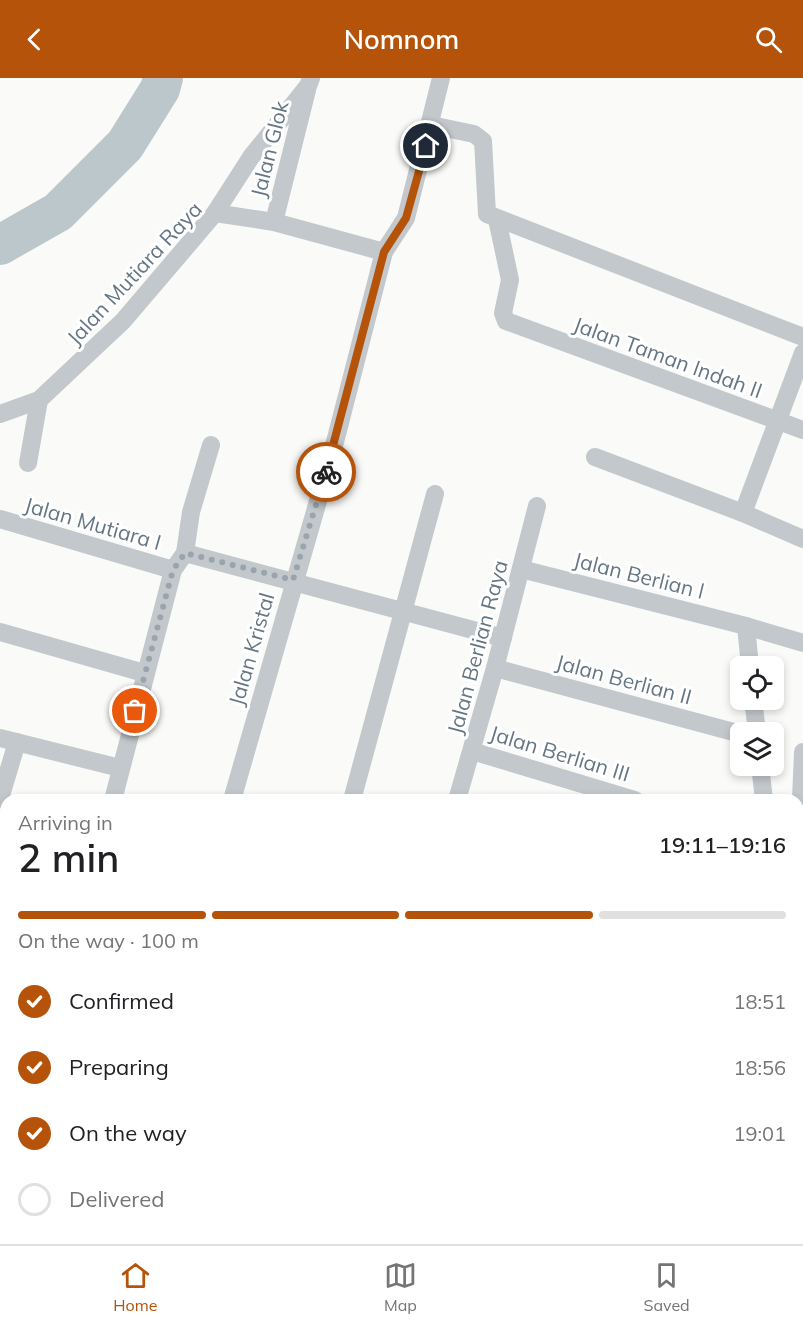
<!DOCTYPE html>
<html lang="en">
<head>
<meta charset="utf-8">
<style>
  :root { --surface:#fff; --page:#f6f6f6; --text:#202124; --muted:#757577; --line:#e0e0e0; --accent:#b45309 }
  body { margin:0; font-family:Mulish,sans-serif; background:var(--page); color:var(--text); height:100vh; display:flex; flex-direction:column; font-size:22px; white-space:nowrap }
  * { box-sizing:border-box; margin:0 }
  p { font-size:20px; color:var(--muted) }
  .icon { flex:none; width:33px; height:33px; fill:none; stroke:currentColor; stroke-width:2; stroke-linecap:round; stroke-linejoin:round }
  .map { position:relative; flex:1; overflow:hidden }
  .side { position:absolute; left:0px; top:716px; width:804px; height:452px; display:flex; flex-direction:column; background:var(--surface); border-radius:18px 18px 0 0; box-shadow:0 3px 9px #0003 }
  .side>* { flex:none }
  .buttons { position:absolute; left:730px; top:578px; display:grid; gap:12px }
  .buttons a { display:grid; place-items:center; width:54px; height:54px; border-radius:9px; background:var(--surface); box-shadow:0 3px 9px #0003; font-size:30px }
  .pin { position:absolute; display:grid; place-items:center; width:51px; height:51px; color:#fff; margin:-26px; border:3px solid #fff; border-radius:50%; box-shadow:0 2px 6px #0007 }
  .courier { position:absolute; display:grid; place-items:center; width:60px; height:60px; margin:-30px; border:4px solid #b45309; border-radius:50%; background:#fff; color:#222; box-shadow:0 2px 8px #0007 }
  .summary em { font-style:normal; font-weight:600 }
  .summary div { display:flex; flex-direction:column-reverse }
  .summary { display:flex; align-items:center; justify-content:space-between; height:102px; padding:0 18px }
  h1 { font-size:39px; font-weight:600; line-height:45px }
  .bar { display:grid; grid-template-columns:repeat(4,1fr); gap:9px 6px; align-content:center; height:72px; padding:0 18px }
  .bar i { height:8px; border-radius:4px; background:var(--line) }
  .bar .on { background:var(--accent) }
  .bar p { grid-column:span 4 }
  ol { padding:0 18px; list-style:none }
  li { display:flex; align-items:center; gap:18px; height:66px }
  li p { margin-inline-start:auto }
  li .icon { padding:6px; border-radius:50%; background:var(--accent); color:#fff; stroke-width:4 }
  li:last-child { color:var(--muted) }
  li i { width:33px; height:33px; border:3px solid var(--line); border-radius:50% }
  header { display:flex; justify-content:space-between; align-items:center; height:78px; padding:0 18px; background:var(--accent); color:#fff; font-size:27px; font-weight:600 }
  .tabs { display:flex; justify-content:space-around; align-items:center; height:84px; border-top:2px solid var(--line); background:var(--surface); font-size:16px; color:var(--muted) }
  .tabs a { display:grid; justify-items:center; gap:3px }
  .tabs .on { color:var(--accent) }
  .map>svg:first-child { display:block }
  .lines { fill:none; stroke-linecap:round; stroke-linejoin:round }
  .stream { stroke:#bbc7cb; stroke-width:7 }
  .river { stroke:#bbc7cb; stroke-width:40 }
  .path { stroke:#bbbfc2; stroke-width:4; stroke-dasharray:3 3; stroke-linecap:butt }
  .street { stroke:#c3c8cc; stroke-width:18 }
  .done { stroke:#99a4ac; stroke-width:6; stroke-dasharray:0 10.8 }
  .route { stroke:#b45309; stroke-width:8 }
  .labels { text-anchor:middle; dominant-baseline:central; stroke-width:6; stroke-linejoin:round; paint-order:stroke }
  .street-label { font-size:21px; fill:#657683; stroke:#fff }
</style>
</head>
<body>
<header><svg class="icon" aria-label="back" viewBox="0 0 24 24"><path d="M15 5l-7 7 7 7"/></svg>Nomnom<svg class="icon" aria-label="search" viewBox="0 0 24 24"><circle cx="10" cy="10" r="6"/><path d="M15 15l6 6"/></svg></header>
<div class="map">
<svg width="803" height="1166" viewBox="0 0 803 1166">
  <rect width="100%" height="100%" fill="#fafaf8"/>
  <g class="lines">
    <g class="stream">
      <path d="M0,1104l6,-3"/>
      <path d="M777,1161l8,5"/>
    </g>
    <path class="river" d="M0,167l58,-33 67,-67 35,-56 3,-11"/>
    <path class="path" d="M797,1161l6,3"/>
    <g class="street">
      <path d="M431,47l43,9 9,7 4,73 316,123"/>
      <path d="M215,135l59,9 110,30"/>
      <path d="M497,141l13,61 -7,33 3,8 297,109"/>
      <path d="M274,144l33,-132"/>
      <path d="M0,336l39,-14 84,-79 92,-108 36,-56 57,-71 3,-8"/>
      <path d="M595,379l148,56 60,26"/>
      <path d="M28,385l11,-63"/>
      <path d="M743,435l60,-160"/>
      <path d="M0,441l173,51"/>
      <path d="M185,475l318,85"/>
      <path d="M521,491l225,57 57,17"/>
      <path d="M746,548l4,40"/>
      <path d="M0,554l144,41"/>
      <path d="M495,590l246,66"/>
      <path d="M753,621l4,33"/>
      <path d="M0,660l120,30"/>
      <path d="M472,673l163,49"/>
      <path d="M760,687l4,35"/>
      <path d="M0,721l17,-57"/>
      <path d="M113,722l60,-230 12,-17 6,-41 20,-67"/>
      <path d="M232,722l103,-358 49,-190 22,-34 35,-140"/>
      <path d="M352,722l83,-306"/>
      <path d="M457,722l38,-132 42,-162"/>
      <path d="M798,790l5,-116"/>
      <path d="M0,1092l6,-3"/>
      <path d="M798,1127l5,6"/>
      <path d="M302,1161l2,5"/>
    </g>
  </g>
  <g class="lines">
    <path class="done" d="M135,633l38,-141 12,-17 108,27 33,-108"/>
    <path class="route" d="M326,394l58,-220 22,-34 20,-72"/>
  </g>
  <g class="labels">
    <g class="street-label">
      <text transform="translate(269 71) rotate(-76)">Jalan Glok</text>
      <text transform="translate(134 195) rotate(-47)">Jalan Mutiara Raya</text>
      <text transform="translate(668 279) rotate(20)">Jalan Taman Indah II</text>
      <text transform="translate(93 445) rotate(16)">Jalan Mutiara I</text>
      <text transform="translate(639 497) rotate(14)">Jalan Berlian l</text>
      <text transform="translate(477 569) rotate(-75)">Jalan Berlian Raya</text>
      <text transform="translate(251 571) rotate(-74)">Jalan Kristal</text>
      <text transform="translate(624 601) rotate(15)">Jalan Berlian II</text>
      <text transform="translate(560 675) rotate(17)">Jalan Berlian III</text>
    </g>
  </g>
</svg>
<div class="buttons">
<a><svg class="icon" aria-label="locate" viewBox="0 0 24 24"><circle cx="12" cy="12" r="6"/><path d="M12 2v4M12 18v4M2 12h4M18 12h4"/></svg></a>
<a><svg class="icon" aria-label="layers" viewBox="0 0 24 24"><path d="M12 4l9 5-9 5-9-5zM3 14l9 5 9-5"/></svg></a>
</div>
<div class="pin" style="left:135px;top:633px;background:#ea580c"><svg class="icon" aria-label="bag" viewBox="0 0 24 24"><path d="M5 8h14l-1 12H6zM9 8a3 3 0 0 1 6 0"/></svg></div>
<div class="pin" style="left:426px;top:68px;background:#1f2937"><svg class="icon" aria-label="home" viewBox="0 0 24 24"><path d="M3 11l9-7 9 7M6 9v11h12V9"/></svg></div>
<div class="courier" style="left:326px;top:394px"><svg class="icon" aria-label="bike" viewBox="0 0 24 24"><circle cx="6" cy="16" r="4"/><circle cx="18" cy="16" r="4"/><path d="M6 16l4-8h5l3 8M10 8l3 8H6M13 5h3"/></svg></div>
<section class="side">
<div class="summary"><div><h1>2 min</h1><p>Arriving in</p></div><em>19:11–19:16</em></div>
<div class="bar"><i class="on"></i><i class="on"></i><i class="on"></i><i></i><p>On the way · 100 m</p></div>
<ol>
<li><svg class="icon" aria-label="check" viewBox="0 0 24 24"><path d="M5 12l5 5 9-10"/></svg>Confirmed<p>18:51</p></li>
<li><svg class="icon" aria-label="check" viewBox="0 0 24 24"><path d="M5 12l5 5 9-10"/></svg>Preparing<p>18:56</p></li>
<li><svg class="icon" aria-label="check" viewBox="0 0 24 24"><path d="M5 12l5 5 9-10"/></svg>On the way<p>19:01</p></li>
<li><i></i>Delivered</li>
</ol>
</section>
</div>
<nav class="tabs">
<a class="on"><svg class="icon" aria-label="home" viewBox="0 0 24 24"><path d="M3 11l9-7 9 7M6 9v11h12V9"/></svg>Home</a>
<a><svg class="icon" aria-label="map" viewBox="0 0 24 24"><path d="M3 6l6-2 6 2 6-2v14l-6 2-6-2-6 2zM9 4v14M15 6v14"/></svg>Map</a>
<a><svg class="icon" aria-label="saved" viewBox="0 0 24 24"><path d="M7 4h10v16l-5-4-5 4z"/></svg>Saved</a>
</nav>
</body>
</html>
